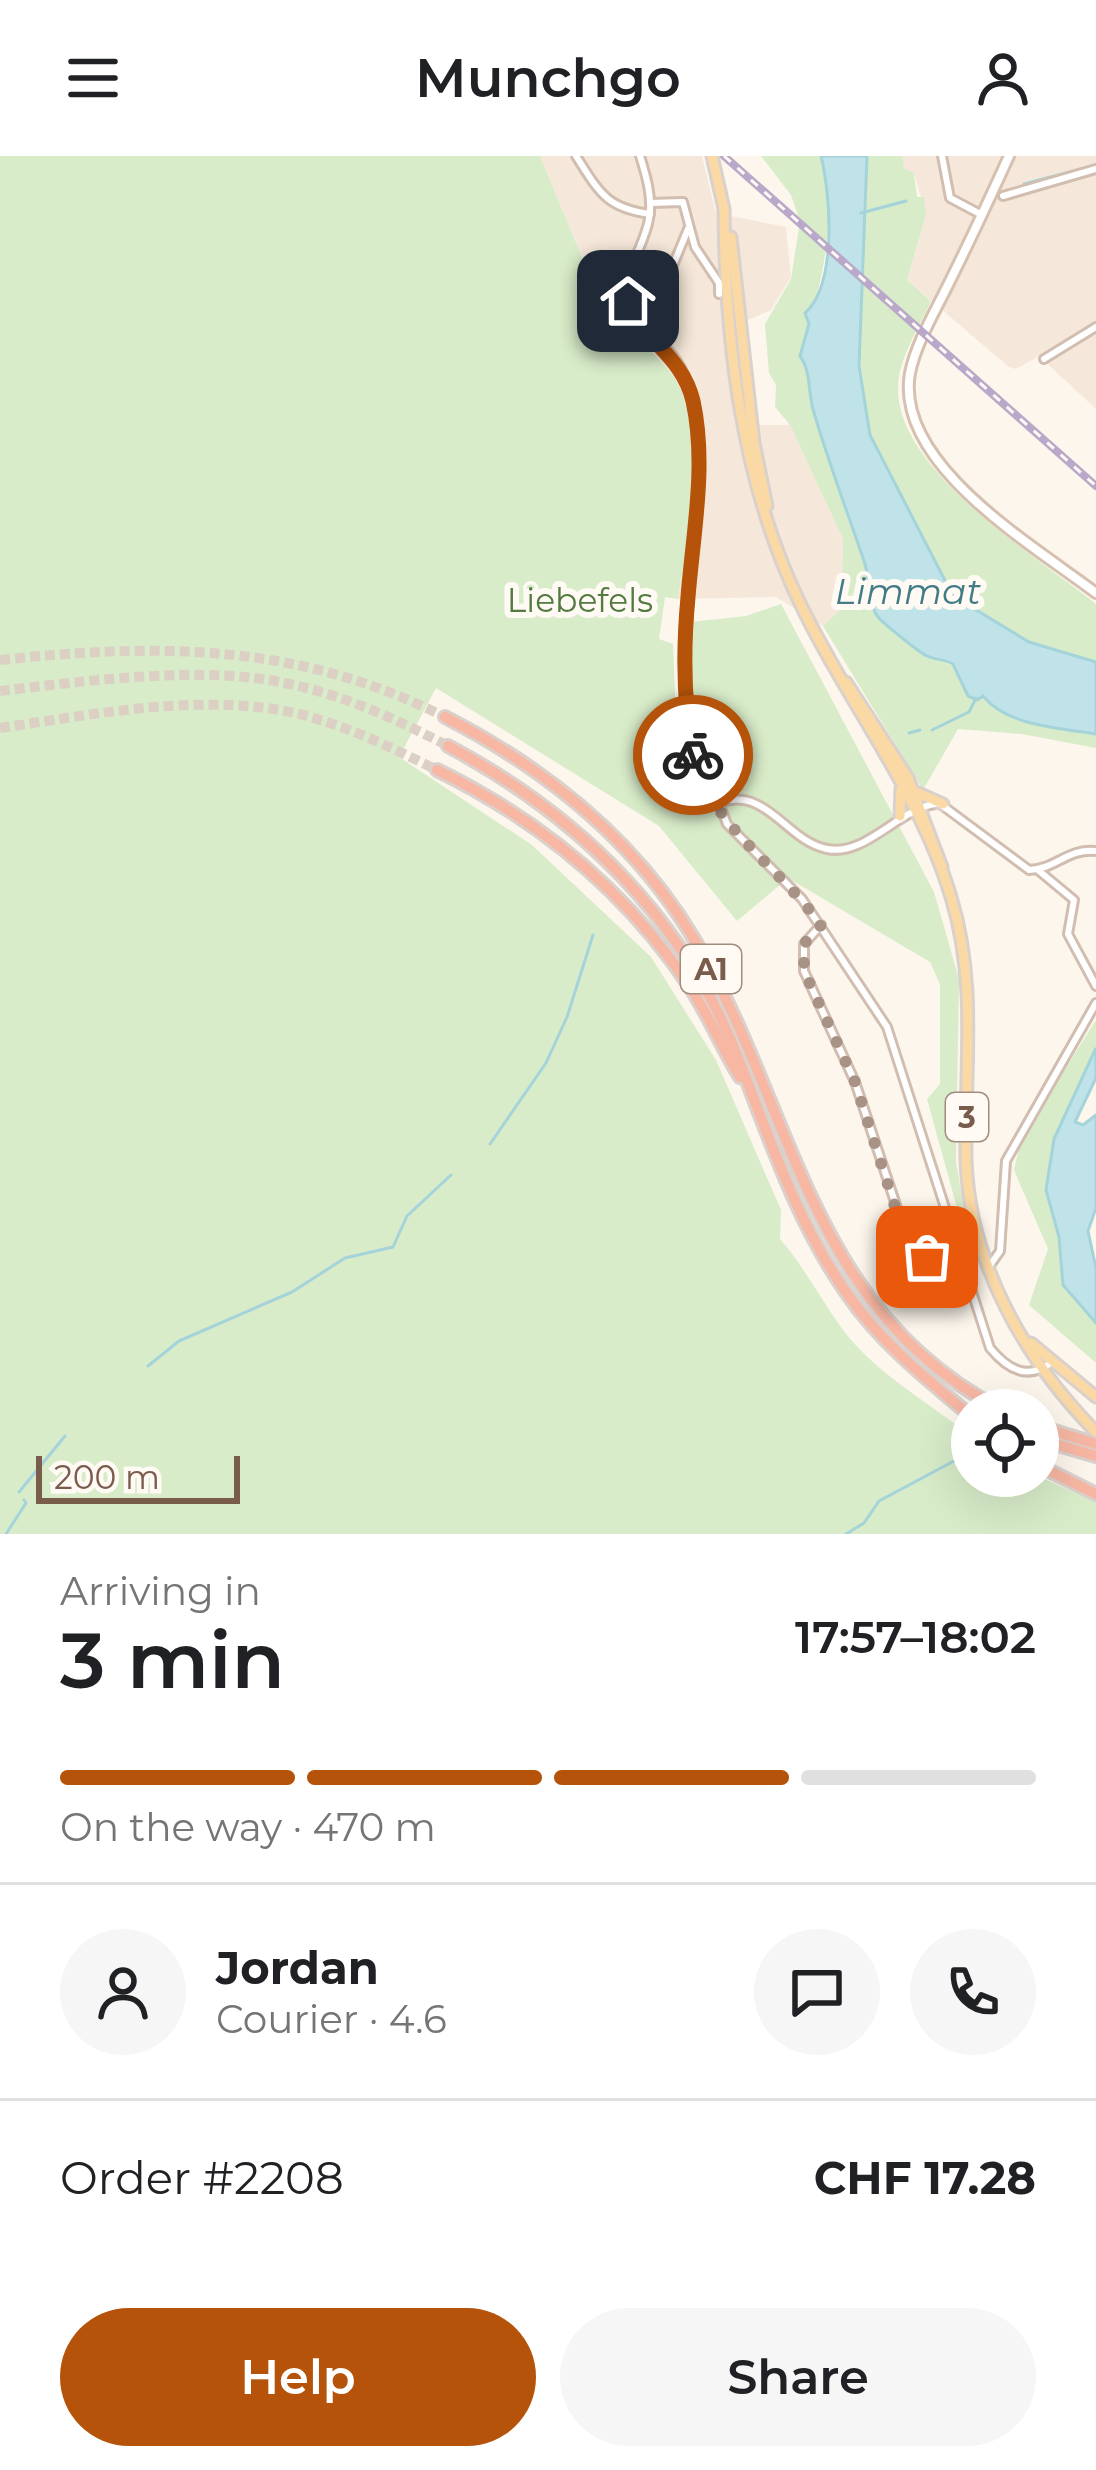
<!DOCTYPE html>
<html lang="en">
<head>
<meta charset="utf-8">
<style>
  :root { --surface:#fff; --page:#f6f6f6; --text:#202124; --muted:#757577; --line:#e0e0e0; --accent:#b45309 }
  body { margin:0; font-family:Montserrat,sans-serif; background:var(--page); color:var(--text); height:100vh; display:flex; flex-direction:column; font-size:45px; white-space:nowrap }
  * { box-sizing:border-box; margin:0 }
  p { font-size:39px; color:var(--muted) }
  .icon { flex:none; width:66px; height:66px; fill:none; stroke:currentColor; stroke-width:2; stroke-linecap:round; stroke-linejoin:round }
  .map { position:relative; height:1378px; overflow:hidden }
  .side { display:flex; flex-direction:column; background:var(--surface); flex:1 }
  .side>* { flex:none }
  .controls { position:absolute; left:951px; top:1233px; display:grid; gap:24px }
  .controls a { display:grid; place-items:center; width:108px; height:108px; border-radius:50%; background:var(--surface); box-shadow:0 12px 48px #0002; font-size:60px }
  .scale { position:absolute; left:36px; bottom:30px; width:204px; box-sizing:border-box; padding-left:12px; border:6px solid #7a5c4d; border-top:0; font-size:33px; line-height:42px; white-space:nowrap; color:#7a5c4d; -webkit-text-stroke:9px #fffaf3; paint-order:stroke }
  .pin { position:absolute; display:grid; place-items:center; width:102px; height:102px; color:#fff; margin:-51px; border-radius:24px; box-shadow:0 6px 18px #0006 }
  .courier { position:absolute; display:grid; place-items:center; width:120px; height:120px; margin:-60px; border:9px solid #b45309; border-radius:50%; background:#fff; color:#222; box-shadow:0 3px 15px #0007 }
  .head em { font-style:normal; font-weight:600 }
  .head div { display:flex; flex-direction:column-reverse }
  .head { display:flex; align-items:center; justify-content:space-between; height:204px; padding:0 60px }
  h1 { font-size:78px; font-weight:600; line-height:90px }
  .bar { display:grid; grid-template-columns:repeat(4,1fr); gap:18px 12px; align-content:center; height:144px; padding:0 60px }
  .bar i { height:15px; border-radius:9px; background:var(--line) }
  .bar .selected { background:var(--accent) }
  .bar p { grid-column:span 4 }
  .line { display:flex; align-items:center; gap:30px; padding:0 60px; border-top:3px solid var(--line) }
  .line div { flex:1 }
  .round { display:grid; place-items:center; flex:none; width:126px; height:126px; border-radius:63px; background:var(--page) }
  .cta { display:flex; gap:24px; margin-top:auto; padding:24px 60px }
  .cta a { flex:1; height:138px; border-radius:72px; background:var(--accent); color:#fff; font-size:48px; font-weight:600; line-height:138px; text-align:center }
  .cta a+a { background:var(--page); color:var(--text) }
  header { display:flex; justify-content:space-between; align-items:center; height:156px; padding:0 60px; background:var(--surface); font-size:54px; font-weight:600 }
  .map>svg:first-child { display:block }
  .residential { fill:#f5e8da }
  .green { fill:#d8ecc9 }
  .water { fill:#bfe3e8; stroke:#a5d3da; stroke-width:3 }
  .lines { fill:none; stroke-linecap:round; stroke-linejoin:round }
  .stream { stroke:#a5d3da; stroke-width:3 }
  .motorway-tunnel { stroke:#dcd0c4; stroke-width:10; stroke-dasharray:10 5; stroke-linecap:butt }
  .minor-casing { stroke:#d1beb0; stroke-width:12 }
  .secondary-casing { stroke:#d6c0b0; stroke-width:14 }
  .primary-casing { stroke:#dad1cd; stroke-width:15 }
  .motorway-casing { stroke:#dad1cd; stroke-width:16 }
  .minor { stroke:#fff; stroke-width:6 }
  .secondary { stroke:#fff; stroke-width:8 }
  .primary { stroke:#fbd9a5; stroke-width:9 }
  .motorway { stroke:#f7b7a3; stroke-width:10 }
  .rail-casing { stroke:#b9a8c9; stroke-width:8 }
  .rail { stroke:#fffaf3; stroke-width:3; stroke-dasharray:9; stroke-linecap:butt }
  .done { stroke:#a89285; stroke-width:12; stroke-dasharray:0 21.6 }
  .route { stroke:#b45309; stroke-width:15 }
  .labels { text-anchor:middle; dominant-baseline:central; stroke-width:12; stroke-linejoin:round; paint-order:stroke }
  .shield { fill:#fffaf3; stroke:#a28b7f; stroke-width:3 }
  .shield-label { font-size:30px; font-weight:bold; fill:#7a5c4d }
  .park-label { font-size:33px; fill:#537a41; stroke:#fffaf3 }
  .water-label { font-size:36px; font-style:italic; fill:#437c86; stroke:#fffaf3 }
</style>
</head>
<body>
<header><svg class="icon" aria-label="menu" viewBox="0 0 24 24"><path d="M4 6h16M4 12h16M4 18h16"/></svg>Munchgo<svg class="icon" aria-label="person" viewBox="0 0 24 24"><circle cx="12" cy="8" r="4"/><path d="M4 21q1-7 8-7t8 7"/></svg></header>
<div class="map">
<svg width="1096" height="1378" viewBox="0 0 1096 1378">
  <rect width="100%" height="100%" fill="#fdf6ec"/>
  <g class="residential">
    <path d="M540,0h162l14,57 70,14 5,50 -20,33 -43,19 7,96h55l53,114 -2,70 -18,17 -47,-29 -98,2 12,-76 -10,-137 -99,-131z"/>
    <path d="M903,0h193v253l-57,-53 -23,13 -7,-2 -102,-87 19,-65 -12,-42 -10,-5z"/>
  </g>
  <g class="green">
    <path d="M0,0h540l41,99 27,38 8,34 -5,19 35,-1c11,13 29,29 35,45 23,64 7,144 -3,209l-13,-2 -6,42 14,5 4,100 18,-10 -7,-65 3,-47 55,-6 35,-12 153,288 25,87 -3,183 11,63 -5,1 -35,-127 13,-15v-100l-10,-22 -142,-84 -51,43 -78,-95 -223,-138 -37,69 133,88 119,112 65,103 65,150 -1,29c25,29 41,61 63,91 33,44 87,73 129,107v39h66l58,26v32h-1096z"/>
    <path d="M761,0h60c18,70 -1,132 -21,199 11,16 7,35 12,53 16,57 39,109 55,164 4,12 3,36 10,45 4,4 45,37 49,39 19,9 35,4 37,31l56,31 77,16v14l-74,-14 -64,-5 -35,61 -100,-164 18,-17 2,-70 -53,-114 -15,-18 1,-22 -7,-12 -4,-49 26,-45 9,-58 -9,-26z"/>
    <path d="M867,0h36l1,12 10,5 3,24h7l2,18 -19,65 24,21c-12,27 -33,58 -33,88 0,83 138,167 198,215v58l-67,-20 -76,-46 -83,-161 -11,-69z"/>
    <path d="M1096,864v28l-42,91 -8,51 13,47 4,48 33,38v40l-67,-58 19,-56 -34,-79 7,-31z"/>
  </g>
  <g class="water">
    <path d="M821,0h46l-8,210 11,69 83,161 76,46 67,20v72c-36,-6 -89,-8 -113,-38l-6,4 -9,-4 -15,-32c-9,-5 -17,-4 -26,-8 -7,-3 -43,-32 -49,-39 -9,-10 -9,-39 -13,-53 -17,-51 -37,-102 -52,-155 -5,-18 -2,-38 -13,-53l9,-32 -4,-11c32,-28 26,-116 16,-157z"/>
    <path d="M1096,892v30l-21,44 8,3 13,-10v93l-8,23 8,37v55l-33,-38 -4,-48 -13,-47 8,-51z"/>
  </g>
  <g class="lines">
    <g class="stream">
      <path d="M1024,28l72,-19"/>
      <path d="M861,57l45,-12"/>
      <path d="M932,574l37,-18 7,-14"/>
      <path d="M909,577l11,-3"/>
      <path d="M490,988l56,-81 21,-46 26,-82"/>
      <path d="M148,1210l31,-25 113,-49 53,-34 48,-11 14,-31 44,-41"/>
      <path d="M19,1336l46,-56"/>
      <path d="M6,1378l20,-31 -2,-3"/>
      <path d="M846,1378l18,-11 15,-22 90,-48 3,-8"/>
    </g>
    <g class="motorway-tunnel">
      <path d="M0,504c159,-17 299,-17 445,57"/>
      <path d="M0,535c85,-10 202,-26 285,-8 59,12 111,36 163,63"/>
      <path d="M0,572c89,-13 184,-32 274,-19 58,9 112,36 163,61"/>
    </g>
    <defs>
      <g id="minor">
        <path d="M576,0c23,36 30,52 74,58"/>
        <path d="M640,0c6,19 13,42 9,63 -4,25 -25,52 -21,78 3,29 34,41 49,64 25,39 23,98 21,143 -3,54 -39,274 21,299"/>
        <path d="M942,0l8,42 32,17"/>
        <path d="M1003,40l93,-27"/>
        <path d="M650,47l33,-1 12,45 24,36v11"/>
        <path d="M667,124l21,-51"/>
        <path d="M1044,203l52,-32"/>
        <path d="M719,647l8,21 75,75 85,128 103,321c18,22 38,33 62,14"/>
        <path d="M719,647c47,-18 67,38 108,46 39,8 70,-40 112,-46l90,67c27,-1 39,-22 67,-19"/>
        <path d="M1038,714l36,30 -6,34 28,52"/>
        <path d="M821,769l-17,19v27l51,111 48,144 18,28 38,1"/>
        <path d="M988,1112l12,-17 6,-90 90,-158"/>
      </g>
      <path id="secondary" d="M1009,0c-20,44 -41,89 -63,133 -13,26 -30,55 -36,84 -16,91 123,172 186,220"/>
      <g id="primary">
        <path d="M712,0l12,53"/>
        <path d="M724,53c1,132 17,270 74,390 47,100 121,191 153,298 27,88 13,173 15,262 3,103 59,201 130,273"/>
        <path d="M731,81l23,206 13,63"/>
        <path d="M846,526l62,96 34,89"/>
        <path d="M914,635l29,13"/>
        <path d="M900,660l1,-27"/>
        <path d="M1031,1187l65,54"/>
      </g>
      <g id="motorway">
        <path d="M445,561c101,52 190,123 249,222 101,170 113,371 308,471"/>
        <path d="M448,590c133,71 238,175 292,317 31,79 58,162 108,232 34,49 80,85 124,122"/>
        <path d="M437,614c102,50 190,122 253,217 19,29 32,61 50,90"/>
        <path d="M1038,1270l58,18"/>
        <path d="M1038,1283l58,17"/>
        <path d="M1038,1309l58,29"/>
      </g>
    </defs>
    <use href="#minor" class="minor-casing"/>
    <use href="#secondary" class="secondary-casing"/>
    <use href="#primary" class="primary-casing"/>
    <use href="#motorway" class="motorway-casing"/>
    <use href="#minor" class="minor"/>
    <use href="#secondary" class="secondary"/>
    <use href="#primary" class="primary"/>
    <use href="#motorway" class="motorway"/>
    <defs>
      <path id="rail" d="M724,0l372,330"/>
    </defs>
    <use href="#rail" class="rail-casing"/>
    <use href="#rail" class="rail"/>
  </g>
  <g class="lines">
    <path class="done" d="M693,599c18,71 85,110 128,170l-17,19v27l51,111 43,134 14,30 15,11"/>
    <path class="route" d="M628,145c13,39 54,53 65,100 14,64 0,132 -5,196 -5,53 -5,104 5,158"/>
  </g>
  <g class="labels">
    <g class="shield">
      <rect x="681" y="789" width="60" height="48" rx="9"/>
      <rect x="946" y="937" width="42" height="48" rx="9"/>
    </g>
    <g class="shield-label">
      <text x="711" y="813">A1</text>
      <text x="967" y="961">3</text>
    </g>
    <g class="park-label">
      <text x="580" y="444">Liebefels</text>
    </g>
    <g class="water-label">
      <text x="908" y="435">Limmat</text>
    </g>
  </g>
</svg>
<div class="controls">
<a><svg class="icon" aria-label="locate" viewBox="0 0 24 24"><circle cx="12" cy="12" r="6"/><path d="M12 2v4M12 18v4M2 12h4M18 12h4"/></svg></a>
</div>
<div class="scale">200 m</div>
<div class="pin" style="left:927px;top:1101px;background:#ea580c"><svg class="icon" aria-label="bag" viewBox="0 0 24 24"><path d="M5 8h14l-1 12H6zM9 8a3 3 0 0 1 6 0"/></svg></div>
<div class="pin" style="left:628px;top:145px;background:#1f2937"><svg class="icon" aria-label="home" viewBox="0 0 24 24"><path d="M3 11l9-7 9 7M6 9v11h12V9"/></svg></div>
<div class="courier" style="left:693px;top:599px"><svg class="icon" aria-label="bike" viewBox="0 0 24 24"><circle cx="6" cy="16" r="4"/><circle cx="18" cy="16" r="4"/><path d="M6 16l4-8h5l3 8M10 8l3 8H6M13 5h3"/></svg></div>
</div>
<section class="side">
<div class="head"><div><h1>3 min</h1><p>Arriving in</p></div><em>17:57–18:02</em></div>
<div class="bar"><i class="selected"></i><i class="selected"></i><i class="selected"></i><i></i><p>On the way · 470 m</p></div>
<div class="line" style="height:216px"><a class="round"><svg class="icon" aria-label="person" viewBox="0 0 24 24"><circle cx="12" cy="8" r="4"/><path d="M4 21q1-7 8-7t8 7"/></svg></a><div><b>Jordan</b><p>Courier · 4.6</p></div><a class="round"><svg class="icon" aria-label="chat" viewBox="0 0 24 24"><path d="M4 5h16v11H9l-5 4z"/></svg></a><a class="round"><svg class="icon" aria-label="phone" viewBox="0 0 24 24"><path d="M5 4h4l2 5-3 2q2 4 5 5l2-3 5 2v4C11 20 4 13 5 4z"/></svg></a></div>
<div class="line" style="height:156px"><div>Order #2208</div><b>CHF 17.28</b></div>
<div class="cta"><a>Help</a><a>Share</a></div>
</section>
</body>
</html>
